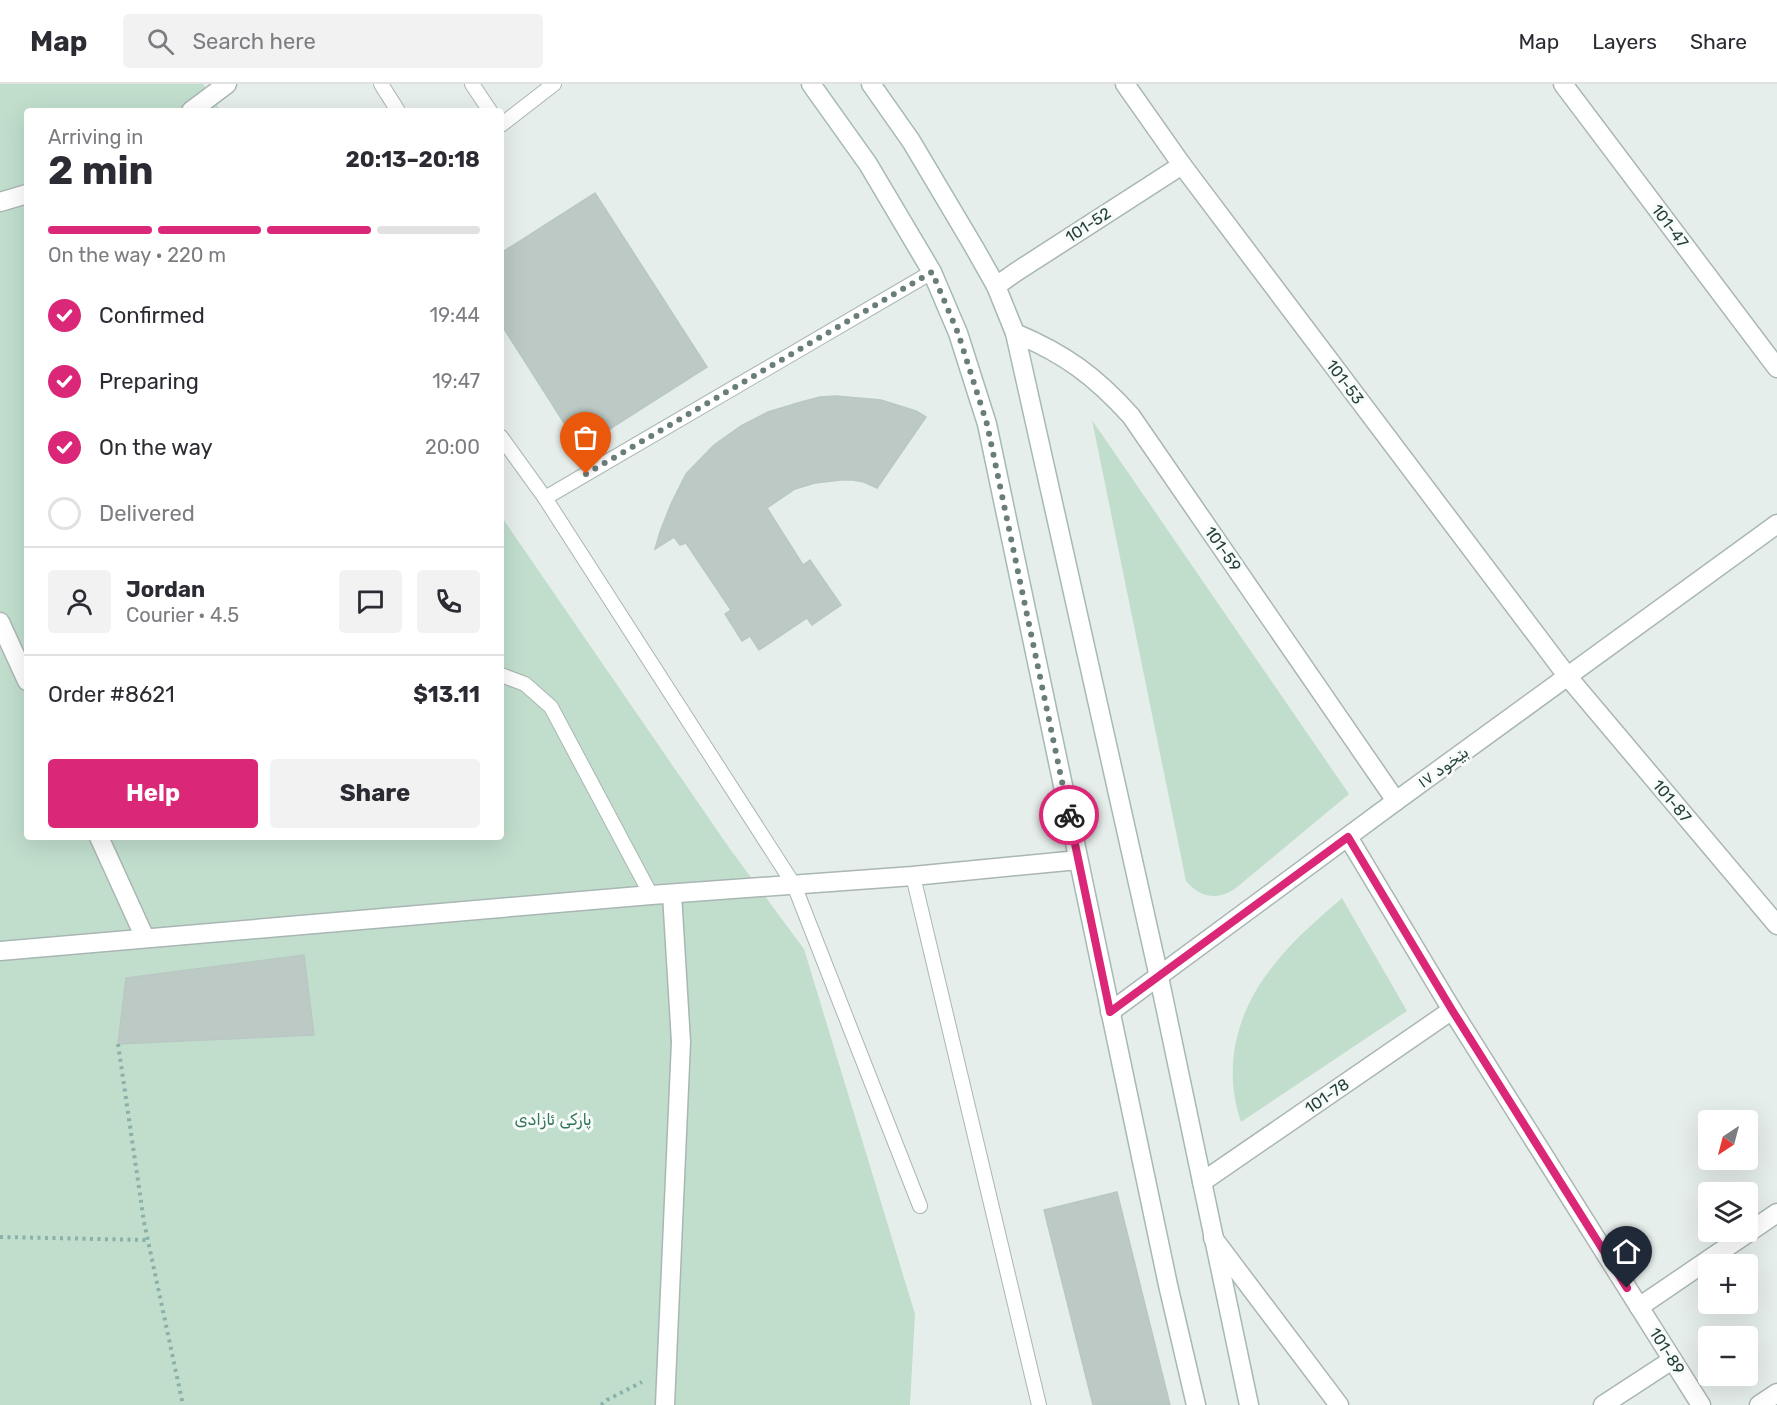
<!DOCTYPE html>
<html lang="en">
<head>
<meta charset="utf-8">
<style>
  :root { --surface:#fff; --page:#f2f2f3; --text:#2b2b33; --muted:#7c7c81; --line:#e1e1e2; --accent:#db2777 }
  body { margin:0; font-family:Rubik,Vazirmatn,sans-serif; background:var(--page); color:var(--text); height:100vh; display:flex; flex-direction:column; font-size:22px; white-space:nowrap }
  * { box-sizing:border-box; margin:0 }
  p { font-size:20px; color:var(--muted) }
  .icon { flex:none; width:33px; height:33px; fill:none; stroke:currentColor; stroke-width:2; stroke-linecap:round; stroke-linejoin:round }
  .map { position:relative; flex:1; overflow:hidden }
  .sheet { position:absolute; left:24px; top:24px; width:480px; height:732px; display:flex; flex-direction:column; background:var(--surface); border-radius:6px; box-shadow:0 6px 24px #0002 }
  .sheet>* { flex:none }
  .needle { width:39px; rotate:216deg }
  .controls { position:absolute; left:1698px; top:1026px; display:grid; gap:12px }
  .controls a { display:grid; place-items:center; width:60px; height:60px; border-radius:6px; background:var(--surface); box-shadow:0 6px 24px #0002; font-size:30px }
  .pin { position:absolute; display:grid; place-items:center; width:51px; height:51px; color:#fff; margin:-62px -26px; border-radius:50% 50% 50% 0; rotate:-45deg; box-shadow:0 0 6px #0007 }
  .pin .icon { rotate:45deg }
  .courier { position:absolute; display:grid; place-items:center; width:60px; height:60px; margin:-30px; border:4px solid #db2777; border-radius:50%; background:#fff; color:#222; box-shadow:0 2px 8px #0007 }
  .summary em { font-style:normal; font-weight:700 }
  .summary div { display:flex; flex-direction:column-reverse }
  .summary { display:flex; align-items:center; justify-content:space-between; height:102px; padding:0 24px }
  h1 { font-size:39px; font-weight:700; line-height:45px }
  .bar { display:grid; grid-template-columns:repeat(4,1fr); gap:9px 6px; align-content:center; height:72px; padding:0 24px }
  .bar i { height:8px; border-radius:4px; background:var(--line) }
  .bar .active { background:var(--accent) }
  .bar p { grid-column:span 4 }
  .line { display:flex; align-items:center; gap:15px; padding:0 24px; border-top:2px solid var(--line) }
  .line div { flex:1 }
  .round { display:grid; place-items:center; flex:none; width:63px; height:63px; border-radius:6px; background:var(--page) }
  ol { padding:0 24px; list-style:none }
  li { display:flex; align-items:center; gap:18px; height:66px }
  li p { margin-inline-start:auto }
  li .icon { padding:6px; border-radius:50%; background:var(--accent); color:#fff; stroke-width:4 }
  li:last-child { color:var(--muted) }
  li i { width:33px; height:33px; border:3px solid var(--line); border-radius:50% }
  .button { display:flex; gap:12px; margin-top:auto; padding:12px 24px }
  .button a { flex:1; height:69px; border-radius:6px; background:var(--accent); color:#fff; font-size:24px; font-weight:700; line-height:69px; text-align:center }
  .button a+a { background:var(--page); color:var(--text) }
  header { display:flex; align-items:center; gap:36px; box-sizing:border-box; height:84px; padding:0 30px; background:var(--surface); border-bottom:2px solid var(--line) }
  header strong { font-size:28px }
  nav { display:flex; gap:33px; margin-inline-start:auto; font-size:21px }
  .search { width:420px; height:54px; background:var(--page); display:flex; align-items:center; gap:15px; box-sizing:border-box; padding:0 21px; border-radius:6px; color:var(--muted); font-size:22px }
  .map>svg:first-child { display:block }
  .green { fill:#c1decd }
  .building { fill:#bcc9c5; stroke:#b9c8c4; stroke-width:1.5 }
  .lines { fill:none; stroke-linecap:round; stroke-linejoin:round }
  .service-casing { stroke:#a9b6b4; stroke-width:16 }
  .minor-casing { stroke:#a9b6b4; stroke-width:21 }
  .tertiary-casing { stroke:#a9b6b4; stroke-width:21 }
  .secondary-casing { stroke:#a5b9b5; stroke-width:21 }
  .path { stroke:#89b0a9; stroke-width:4; stroke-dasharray:3 4.5; stroke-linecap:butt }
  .service { stroke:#fff; stroke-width:14 }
  .minor { stroke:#fff; stroke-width:18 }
  .tertiary { stroke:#fff; stroke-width:18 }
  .secondary { stroke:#fff; stroke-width:18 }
  .done { stroke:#697d7a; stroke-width:6; stroke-dasharray:0 10.8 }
  .route { stroke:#db2777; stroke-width:8 }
  .labels { text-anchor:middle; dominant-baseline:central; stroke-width:6; stroke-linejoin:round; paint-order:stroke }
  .street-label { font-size:16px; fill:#26403c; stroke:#f7fbf9 }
  .park-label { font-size:16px; fill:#327555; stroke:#f7fbf9 }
</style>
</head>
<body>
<header>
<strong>Map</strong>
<div class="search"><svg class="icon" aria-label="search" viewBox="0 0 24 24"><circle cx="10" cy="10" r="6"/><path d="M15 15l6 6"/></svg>Search here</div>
<nav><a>Map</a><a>Layers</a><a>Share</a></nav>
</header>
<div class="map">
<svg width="1777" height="1321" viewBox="0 0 1777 1321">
  <rect width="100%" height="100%" fill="#e6eeec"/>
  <g class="green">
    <path d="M0,0h203l18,27h-194v726h474v-321l229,333 74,100 111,365 -5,91h-910z"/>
    <path d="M1092,336l257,374 -113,94c-18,13 -36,10 -50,-7z"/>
    <path d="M1342,814l65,113 -166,111c-19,-56 -4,-111 32,-156 20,-26 45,-47 69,-68z"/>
  </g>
  <g class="building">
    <path d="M595,109l112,174 -127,81 -79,-124v-71z"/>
    <path d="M836,312l45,4 35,11 10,6 -49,71 -13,-6 -11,-2h-12l-26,3 -20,6 -28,19 36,57 7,-5 31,45 -29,20 -5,-7 -48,32 -9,-14 -8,5 -17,-27 6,-4 -45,-67 -6,2 -6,-8 -19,12 5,-17 11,-28 15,-30 28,-29 27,-19 27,-14 33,-10 19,-5z"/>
    <path d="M304,871l10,80 -196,9 8,-66z"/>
    <path d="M1117,1108l53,213h-77l-49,-195z"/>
  </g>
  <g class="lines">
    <defs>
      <g id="service">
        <path d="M381,0l17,27"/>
        <path d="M472,0l18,27"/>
        <path d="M501,41l53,-41"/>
        <path d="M501,353l44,61 249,387 126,321"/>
        <path d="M545,414l387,-226"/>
        <path d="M501,591l24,9 26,23 100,188"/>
        <path d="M913,792l126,529"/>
      </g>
      <g id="minor">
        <path d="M1125,0l57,81 386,512 209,248"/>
        <path d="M1563,0l214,284"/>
        <path d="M191,27l36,-27"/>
        <path d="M0,118l27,-8"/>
        <path d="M996,202l20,-14 166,-107"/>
        <path d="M1015,249c50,21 80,43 116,83l265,385"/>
        <path d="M0,538l27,59"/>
        <path d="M99,753l46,101"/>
        <path d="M1348,753l104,173 249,395"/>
        <path d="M0,867l651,-56 262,-19 165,-16"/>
        <path d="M1202,1098l250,-172"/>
        <path d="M1213,1154l126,167"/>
        <path d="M1639,1223l138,-94"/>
        <path d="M665,1321l16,-363 -9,-148"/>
        <path d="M1603,1321l69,-45"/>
        <path d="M1759,1321l18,-12"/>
      </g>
      <path id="tertiary" d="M1110,928l286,-211 381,-277"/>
      <g id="secondary">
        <path d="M811,0l57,80 64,108 26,61 29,91 181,861 28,120"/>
        <path d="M871,0l40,57 63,106 22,39 19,47 144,644 90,428"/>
      </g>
    </defs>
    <use href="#service" class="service-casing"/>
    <use href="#minor" class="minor-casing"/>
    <use href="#tertiary" class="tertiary-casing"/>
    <use href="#secondary" class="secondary-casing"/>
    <g class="path">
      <path d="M118,960l26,178 39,183"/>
      <path d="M0,1153l148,3"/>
      <path d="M601,1321l6,-5 35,-18"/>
    </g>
    <use href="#service" class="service"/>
    <use href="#minor" class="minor"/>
    <use href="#tertiary" class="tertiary"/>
    <use href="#secondary" class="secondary"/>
  </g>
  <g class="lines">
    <path class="done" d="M586,390l346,-202 26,61 29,91 82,391"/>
    <path class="route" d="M1069,731l41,197 238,-175 104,173 175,278"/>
  </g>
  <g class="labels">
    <g class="street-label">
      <text transform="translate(1088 141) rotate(-33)">101-52</text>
      <text transform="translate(1670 142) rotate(53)">101-47</text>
      <text transform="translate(1345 298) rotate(53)">101-53</text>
      <text transform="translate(1223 465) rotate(55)">101-59</text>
      <text transform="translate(1443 683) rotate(-36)">بێخود ١٧</text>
      <text transform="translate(1672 717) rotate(50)">101-87</text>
      <text transform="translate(1327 1012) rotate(-34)">101-78</text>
      <text transform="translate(1667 1267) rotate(58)">101-89</text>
    </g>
    <g class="park-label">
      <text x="553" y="1035">پارکی ئازادی</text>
    </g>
  </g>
</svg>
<div class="controls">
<a><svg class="needle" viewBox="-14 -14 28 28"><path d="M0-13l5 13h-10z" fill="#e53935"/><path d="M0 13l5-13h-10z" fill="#7c7c81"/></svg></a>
<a><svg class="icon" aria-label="layers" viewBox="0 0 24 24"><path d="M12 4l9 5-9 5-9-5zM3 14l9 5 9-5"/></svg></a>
<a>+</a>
<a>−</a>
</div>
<div class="pin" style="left:586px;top:390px;background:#ea580c"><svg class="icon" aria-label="bag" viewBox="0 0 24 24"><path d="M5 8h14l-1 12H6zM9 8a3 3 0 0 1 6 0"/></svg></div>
<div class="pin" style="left:1627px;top:1204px;background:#1f2937"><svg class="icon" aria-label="home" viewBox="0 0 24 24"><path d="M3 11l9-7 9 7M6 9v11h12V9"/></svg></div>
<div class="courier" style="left:1069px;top:731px"><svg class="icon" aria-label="bike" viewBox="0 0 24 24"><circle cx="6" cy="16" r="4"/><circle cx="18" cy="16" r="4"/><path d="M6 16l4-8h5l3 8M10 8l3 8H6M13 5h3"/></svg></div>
<section class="sheet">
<div class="summary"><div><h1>2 min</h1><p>Arriving in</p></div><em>20:13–20:18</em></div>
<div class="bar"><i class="active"></i><i class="active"></i><i class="active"></i><i></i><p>On the way · 220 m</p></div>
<ol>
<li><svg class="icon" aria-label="check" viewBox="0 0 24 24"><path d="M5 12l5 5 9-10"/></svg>Confirmed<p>19:44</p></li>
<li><svg class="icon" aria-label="check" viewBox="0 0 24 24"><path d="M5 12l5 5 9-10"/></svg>Preparing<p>19:47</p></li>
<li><svg class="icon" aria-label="check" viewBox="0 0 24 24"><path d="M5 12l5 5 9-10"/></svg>On the way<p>20:00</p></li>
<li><i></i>Delivered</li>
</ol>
<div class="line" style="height:108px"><a class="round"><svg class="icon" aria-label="person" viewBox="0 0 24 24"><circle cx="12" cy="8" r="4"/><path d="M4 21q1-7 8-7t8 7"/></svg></a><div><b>Jordan</b><p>Courier · 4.5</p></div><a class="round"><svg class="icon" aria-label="chat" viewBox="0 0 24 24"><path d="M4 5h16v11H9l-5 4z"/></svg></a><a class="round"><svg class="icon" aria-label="phone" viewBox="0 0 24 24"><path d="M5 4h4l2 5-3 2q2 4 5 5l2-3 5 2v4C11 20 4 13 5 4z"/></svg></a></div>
<div class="line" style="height:78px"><div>Order #8621</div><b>$13.11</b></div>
<div class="button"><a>Help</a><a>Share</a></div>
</section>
</div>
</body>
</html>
